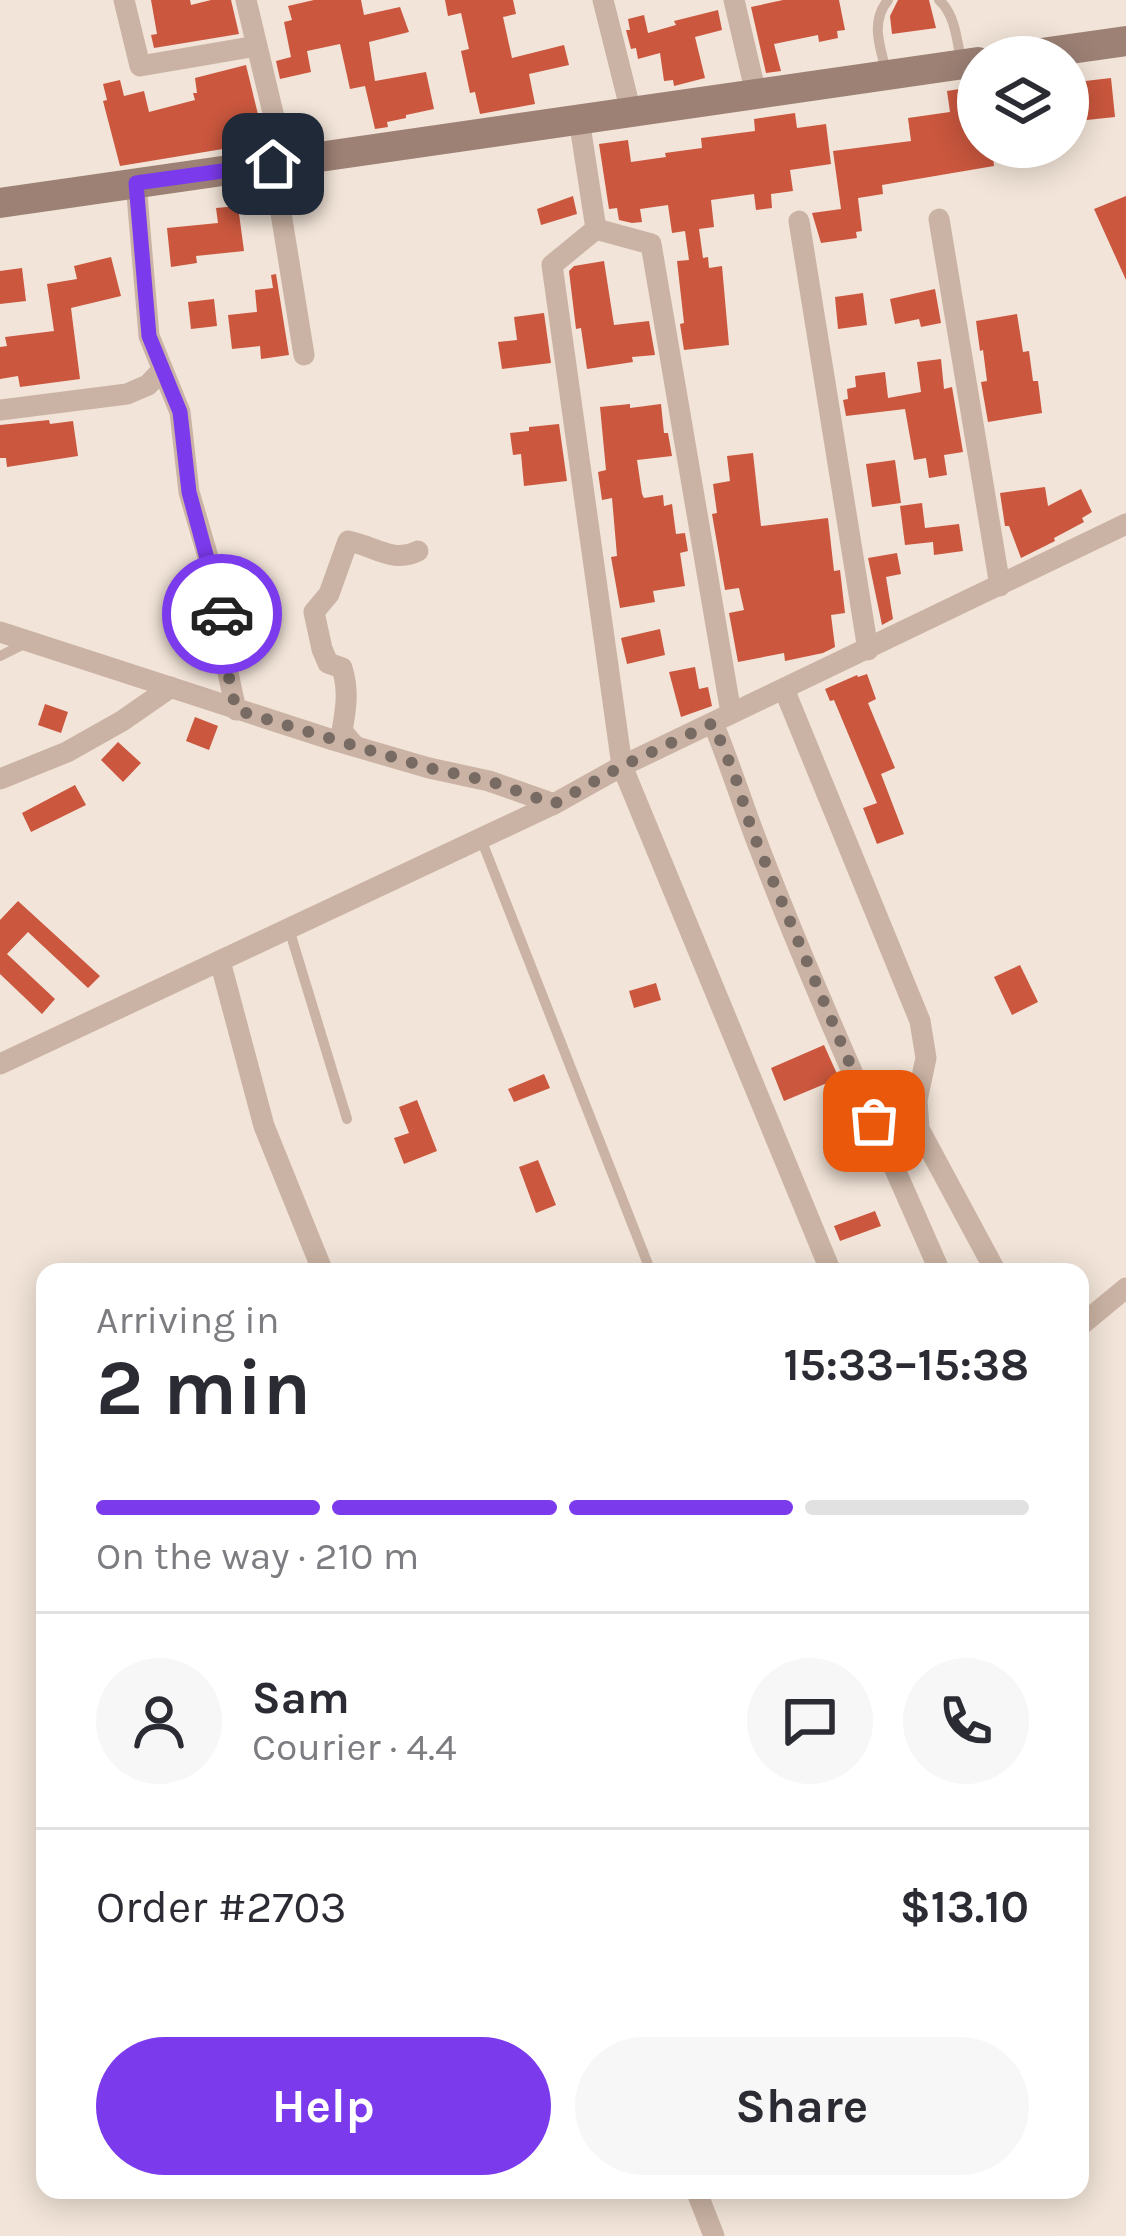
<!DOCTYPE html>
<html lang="en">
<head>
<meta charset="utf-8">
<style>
  :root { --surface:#fff; --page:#f7f7f7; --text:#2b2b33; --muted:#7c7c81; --line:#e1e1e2; --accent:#7c3aed }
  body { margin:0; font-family:Karla,sans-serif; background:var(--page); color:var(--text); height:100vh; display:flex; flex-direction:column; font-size:45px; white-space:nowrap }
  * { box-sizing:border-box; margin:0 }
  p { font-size:39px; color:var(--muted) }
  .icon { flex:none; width:66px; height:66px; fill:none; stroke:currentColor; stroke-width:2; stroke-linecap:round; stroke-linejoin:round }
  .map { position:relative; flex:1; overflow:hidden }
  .details { position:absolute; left:36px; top:1263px; width:1053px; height:936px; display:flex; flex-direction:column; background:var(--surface); border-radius:24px; box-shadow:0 6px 30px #0003 }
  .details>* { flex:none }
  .fabs { position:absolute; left:957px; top:36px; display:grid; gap:24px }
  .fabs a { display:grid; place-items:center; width:132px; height:132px; border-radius:50%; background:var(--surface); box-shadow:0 6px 30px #0003; font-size:60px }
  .pin { position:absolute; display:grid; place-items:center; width:102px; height:102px; color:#fff; margin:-51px; border-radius:24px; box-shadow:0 6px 18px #0006 }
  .courier { position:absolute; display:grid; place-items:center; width:120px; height:120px; margin:-60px; border:9px solid #7c3aed; border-radius:50%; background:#fff; color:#222; box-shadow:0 3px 15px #0007 }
  .headline em { font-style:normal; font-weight:700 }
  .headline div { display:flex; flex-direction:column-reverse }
  .headline { display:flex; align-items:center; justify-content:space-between; height:204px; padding:0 60px }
  h1 { font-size:78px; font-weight:700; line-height:90px }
  .bar { display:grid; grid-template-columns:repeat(4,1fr); gap:18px 12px; align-content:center; height:144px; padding:0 60px }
  .bar i { height:15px; border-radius:9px; background:var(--line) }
  .bar .on { background:var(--accent) }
  .bar p { grid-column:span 4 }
  .line { display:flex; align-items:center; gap:30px; padding:0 60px; border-top:3px solid var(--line) }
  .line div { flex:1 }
  .round { display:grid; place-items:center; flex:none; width:126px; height:126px; border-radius:63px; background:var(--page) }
  .button { display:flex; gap:24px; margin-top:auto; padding:24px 60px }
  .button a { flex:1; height:138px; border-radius:72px; background:var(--accent); color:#fff; font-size:48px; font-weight:700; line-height:138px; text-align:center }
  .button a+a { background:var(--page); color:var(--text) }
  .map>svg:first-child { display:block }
  .building { fill:#ca573e }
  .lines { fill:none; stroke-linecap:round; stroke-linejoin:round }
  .service { stroke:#cab3a4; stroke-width:10 }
  .minor { stroke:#cab3a4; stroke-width:21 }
  .secondary { stroke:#9d8175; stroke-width:30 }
  .done { stroke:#776b64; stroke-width:12; stroke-dasharray:0 21.6 }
  .route { stroke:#7c3aed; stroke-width:15 }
</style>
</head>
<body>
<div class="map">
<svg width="1126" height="2236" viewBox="0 0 1126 2236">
  <rect width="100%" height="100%" fill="#f2e4d8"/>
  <g class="building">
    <path d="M151,0h39l1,5 20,-5h20l8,34 -85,14 -3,-13 6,-1z"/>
    <path d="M314,0h47l3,15 36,-8 9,25 -40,10 6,39 51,-9 8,37 -28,6v3l-19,4 1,5 -13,2 -10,-43 -15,3 -10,-45 -33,7 4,21 -31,7 -4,-18 15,-4 -7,-35 8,-2 -4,-14z"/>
    <path d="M445,0h68l3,14 -13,3 9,41 52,-13 5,20 -40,9 6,30 -55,10 -5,-22 -5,1 -9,-42 8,-2 -8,-36 -13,3z"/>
    <path d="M783,0h56l6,30 -8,1 1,7 -19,4 -1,-7 -44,9 7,27 -15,2 -15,-66z"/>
    <path d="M898,0h31l7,28 -44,6 -2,-18z"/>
    <path d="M718,10l4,20 -27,7 10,41 -31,8 -1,-6 -9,1 -4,-28 -22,6 -2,-11 -5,1 -5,-19h4l-2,-11 16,-4 4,18 28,-8 -2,-4z"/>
    <path d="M246,65l17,70 -5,2 1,6 -139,23 -17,-65 4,-1 -4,-16 17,-4 4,16 20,-5 5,21 46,-12 -2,-7h4l-2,-15z"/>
    <path d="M1111,78l4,39 -47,5v-39z"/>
    <path d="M978,86v61h14l2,19 -112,19 1,9 -25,4 4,33 -6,1 1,6 -36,5 -9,-30 29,-4 -8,-58 78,-10 -3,-23 42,-6 -3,-21z"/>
    <path d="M795,113l2,15 29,-4 5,40 -41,6 3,21 -22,3 1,14 -16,2 -2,-16 -43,6 3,27 -15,2 4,29 5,-1 1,11 13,-2 7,79 -45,5 -4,-26 4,-1 -7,-62 12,-1 -4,-29 -13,2 -4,-28 -28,4 2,13 -10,1 -13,-3 -2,-12 -8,1 -10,-65 29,-4 3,22 35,-5 -1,-4 37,-5 -1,-10 54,-7 -1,-12z"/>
    <path d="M573,196l4,18 -36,11 -4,-16z"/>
    <path d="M1126,196v84l-32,-71z"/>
    <path d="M238,206l6,45 -48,5 1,7 -26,4 -4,-39 51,-5 -2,-15z"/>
    <path d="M111,257l10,39 -50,12 9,71 -60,8 -2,-11 -18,3v-32l7,-1 -2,-9 49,-6 -7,-47 30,-5 -3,-13z"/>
    <path d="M604,261l10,64 35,-4 6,34 -23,2 1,5 -46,7 -6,-41 -5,1 -7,-58 5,-5z"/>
    <path d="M22,268l4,33 -26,3v-33z"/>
    <path d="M276,274l13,81 -28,4 -1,-13 -28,3 -4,-34 29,-3 -2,-22 18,-2 -2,-13z"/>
    <path d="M935,289l6,34 -20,4 -2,-8 -24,5 -5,-25z"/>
    <path d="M863,293l4,32 -29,4 -3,-32z"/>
    <path d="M214,299l3,27 -26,3 -3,-27z"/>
    <path d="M544,313l7,50 -49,6 -4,-27 19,-2 -3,-23z"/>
    <path d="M1017,314l6,38 6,-1 4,30h5l4,32 -54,9 -7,-40 6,-1 -4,-31 -3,1 -4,-30z"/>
    <path d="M941,359l3,30 8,-2 11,65 -19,3 3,20 -18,3 -3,-20 -12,2 -9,-51 -59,7 -3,-16 5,-1 -1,-10 9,-2 -1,-11 30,-4 3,26 33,-6 -4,-30z"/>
    <path d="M630,404v4l31,-4 3,29h4l4,23 -35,4 5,34 2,4 19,-3 1,11 8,-2 4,30 9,-1 3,18 -8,2 5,33 -32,5 2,11 -35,6 -9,-51 6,-1 -5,-58 -10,2 -4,-28 8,-2 -6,-63z"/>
    <path d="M49,420l1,4 23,-3 5,35 -71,11 -1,-9h-6v-33z"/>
    <path d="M559,424l8,57 -43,5 -3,-32 -8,1 -3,-22 19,-2v-4z"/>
    <path d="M753,453l8,73 67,-8 6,53 6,-1 5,43 -14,2 4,32 -12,6 -38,8 -1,-8 -46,9 -9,-49 15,-3 -5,-22 -14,2 -13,-76 5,-1 -4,-29 17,-3 -3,-25z"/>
    <path d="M895,460l6,43 -29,4 -6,-43z"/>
    <path d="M1045,487l3,19 33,-17 11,23 -10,6 2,4 -30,16 1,3 -34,17 -12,-32h-4l-5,-33z"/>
    <path d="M922,503l3,25 34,-4 4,27 -29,4 -1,-13 -28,3 -5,-39z"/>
    <path d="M897,553l4,21 -15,3 7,42 -11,6 -14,-67z"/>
    <path d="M660,629l5,26 -38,9 -6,-26z"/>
    <path d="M695,667l4,22 9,-2 4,19 -31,11 -12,-45z"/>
    <path d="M867,674l9,25 -8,4 27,65 -14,6 23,60 -27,10 -14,-36 14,-5 -43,-103 -4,1 -5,-12 32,-14 1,2z"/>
    <path d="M45,704l23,8 -7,21 -23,-8z"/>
    <path d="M195,717l23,9 -9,24 -23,-9z"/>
    <path d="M118,742l23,21 -18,19 -22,-22z"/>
    <path d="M75,785l11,20 -55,27 -9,-19z"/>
    <path d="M18,901l82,75 -12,12 -60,-56 -21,22 48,45 -13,15 -42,-40v-54z"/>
    <path d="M1020,965l18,37 -26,13 -18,-38z"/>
    <path d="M656,983l5,17 -27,8 -5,-17z"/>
    <path d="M824,1045l18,40 -12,5 -3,-7 -43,18 -13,-33z"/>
    <path d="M544,1074l6,14 -36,14 -6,-13z"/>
    <path d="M417,1100l20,51 -33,13 -10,-26 15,-5 -10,-26z"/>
    <path d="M538,1160l18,45 -20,8 -17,-46z"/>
    <path d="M875,1211l6,15 -41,15 -6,-15z"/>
  </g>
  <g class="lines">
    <g class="service">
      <path d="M939,0c16,14 18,40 22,61"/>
      <path d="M886,71c-6,-25 -16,-49 2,-71"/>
      <path d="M0,656l26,-13"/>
      <path d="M481,839l170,433"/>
      <path d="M289,929l58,190"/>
    </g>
    <g class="minor">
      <path d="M124,0l16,66 116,-20"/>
      <path d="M246,0l39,163"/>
      <path d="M603,0l28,112"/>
      <path d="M734,0l22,94"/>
      <path d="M579,119l17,110"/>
      <path d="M273,164l31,191"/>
      <path d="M136,183l13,153 31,76 9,80 33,113 3,54 11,51"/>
      <path d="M939,219l61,367"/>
      <path d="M799,221l69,429"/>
      <path d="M0,410l127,-16 21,-9 13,-14"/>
      <path d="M0,632l333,108 96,28 60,13 65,23"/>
      <path d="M784,689l136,332 6,37 -9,42 2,29 77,143"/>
      <path d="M731,713l-80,-469 -55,-15 -44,36 70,501 209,506"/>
      <path d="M713,723c15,36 27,74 41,111 56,148 123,293 186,438"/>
      <path d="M354,745l-12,-14c4,-22 7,-41 0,-63l-14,-5 -6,-14 -8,-37 15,-18 19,-53c24,4 45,23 70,10"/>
      <path d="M0,779l67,-27 55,-31 49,-34"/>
      <path d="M220,961l44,165 59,146"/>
      <path d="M0,1064l554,-260 68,-38 504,-242"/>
      <path d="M1080,1326l46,-38"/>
      <path d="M696,2190l18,46"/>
    </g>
    <g class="secondary">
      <path d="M1013,57l113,-16"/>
      <path d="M0,203l978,-141"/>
    </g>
  </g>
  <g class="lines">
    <path class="done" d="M222,614l3,45 11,51 193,58 60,13 65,23 68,-38 91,-43 22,53 17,55 122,290"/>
    <path class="route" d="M222,614l-33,-122 -9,-80 -31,-76 -13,-153 137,-19"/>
  </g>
</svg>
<div class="fabs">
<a><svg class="icon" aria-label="layers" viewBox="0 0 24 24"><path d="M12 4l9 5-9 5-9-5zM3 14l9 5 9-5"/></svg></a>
</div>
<div class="pin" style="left:874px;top:1121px;background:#ea580c"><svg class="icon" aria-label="bag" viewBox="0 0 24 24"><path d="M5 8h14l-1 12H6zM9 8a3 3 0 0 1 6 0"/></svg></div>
<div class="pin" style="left:273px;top:164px;background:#1f2937"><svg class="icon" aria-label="home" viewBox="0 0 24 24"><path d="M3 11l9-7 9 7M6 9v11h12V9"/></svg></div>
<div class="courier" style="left:222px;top:614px"><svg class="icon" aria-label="car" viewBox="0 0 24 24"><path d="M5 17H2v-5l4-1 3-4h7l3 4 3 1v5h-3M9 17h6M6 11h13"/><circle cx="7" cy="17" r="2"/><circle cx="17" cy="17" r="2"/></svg></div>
<section class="details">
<div class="headline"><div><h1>2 min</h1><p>Arriving in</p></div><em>15:33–15:38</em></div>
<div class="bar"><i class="on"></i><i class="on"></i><i class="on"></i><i></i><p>On the way · 210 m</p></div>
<div class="line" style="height:216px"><a class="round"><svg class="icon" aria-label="person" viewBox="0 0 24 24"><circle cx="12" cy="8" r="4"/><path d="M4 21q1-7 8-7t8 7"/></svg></a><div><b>Sam</b><p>Courier · 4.4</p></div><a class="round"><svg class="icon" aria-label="chat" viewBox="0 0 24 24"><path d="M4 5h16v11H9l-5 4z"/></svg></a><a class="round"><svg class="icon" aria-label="phone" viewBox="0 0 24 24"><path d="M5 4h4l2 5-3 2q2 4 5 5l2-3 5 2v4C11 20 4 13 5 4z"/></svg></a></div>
<div class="line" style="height:156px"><div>Order #2703</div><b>$13.10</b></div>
<div class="button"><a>Help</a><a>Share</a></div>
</section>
</div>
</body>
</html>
